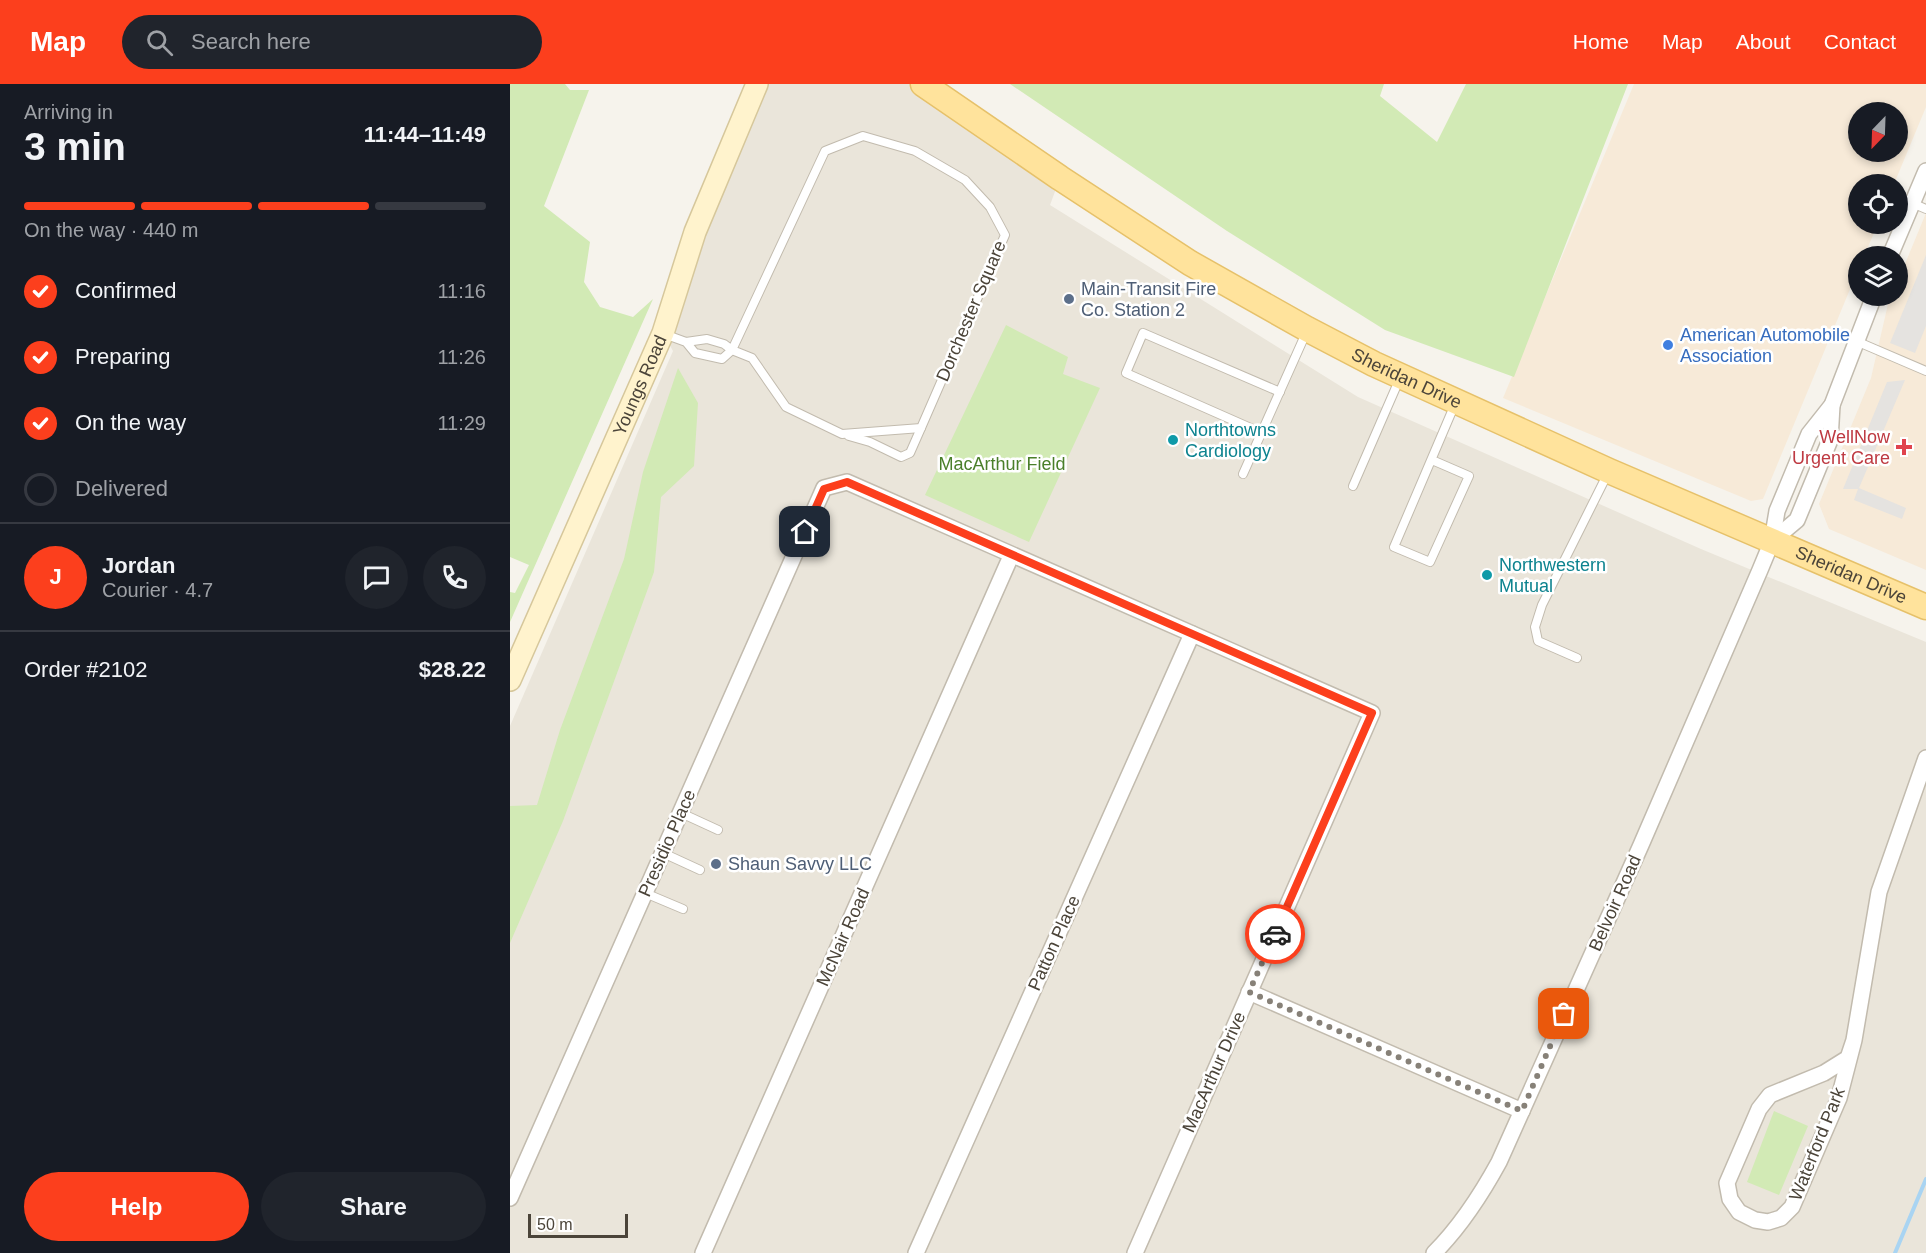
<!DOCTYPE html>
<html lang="en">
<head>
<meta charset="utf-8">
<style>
  :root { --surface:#171b24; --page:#20242c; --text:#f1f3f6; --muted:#9ea1a6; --line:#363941; --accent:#fc3f1d }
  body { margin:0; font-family:Helvetica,sans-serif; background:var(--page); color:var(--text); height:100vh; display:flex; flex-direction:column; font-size:22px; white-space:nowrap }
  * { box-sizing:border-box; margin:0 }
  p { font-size:20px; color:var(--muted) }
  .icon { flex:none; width:33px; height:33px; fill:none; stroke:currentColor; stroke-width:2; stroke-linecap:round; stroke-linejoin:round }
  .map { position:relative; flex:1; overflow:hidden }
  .details { display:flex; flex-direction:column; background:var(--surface); width:510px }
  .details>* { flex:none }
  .needle { width:39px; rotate:203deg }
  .buttons { position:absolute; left:1338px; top:18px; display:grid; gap:12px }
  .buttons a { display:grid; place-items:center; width:60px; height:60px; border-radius:50%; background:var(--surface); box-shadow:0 3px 9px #0003; font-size:30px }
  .scale { position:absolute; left:18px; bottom:15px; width:100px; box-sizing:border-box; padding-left:6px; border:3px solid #4b4439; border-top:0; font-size:16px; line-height:21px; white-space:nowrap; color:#4b4439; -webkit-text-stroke:4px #fff; paint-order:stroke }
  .pin { position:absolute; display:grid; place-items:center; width:51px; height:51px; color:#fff; margin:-26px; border-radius:12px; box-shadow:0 3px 9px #0006 }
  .courier { position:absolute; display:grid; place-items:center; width:60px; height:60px; margin:-30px; border:4px solid #fc3f1d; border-radius:50%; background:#fff; color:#222; box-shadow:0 2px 8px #0007 }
  .overview em { font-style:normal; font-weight:700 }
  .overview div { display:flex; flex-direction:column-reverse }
  .overview { display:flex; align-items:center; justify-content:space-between; height:102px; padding:0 24px }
  h1 { font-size:39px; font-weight:700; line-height:45px }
  .bar { display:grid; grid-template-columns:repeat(4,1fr); gap:9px 6px; align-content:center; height:72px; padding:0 24px }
  .bar i { height:8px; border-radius:4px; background:var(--line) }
  .bar .on { background:var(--accent) }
  .bar p { grid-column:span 4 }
  .line { display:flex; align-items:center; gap:15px; padding:0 24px; border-top:2px solid var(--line) }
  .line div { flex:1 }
  .round { display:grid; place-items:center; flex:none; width:63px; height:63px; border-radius:32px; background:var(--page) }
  ol { padding:0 24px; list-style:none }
  li { display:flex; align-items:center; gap:18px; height:66px }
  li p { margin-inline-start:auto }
  li .icon { padding:6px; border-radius:50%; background:var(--accent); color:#fff; stroke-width:4 }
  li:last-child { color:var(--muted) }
  li i { width:33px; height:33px; border:3px solid var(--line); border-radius:50% }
  .primary-button { display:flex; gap:12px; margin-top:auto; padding:12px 24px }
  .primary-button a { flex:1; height:69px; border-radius:36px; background:var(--accent); color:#fff; font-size:24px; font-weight:700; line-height:69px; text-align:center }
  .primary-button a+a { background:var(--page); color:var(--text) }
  header { display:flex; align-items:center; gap:36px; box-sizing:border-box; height:84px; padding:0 30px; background:var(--accent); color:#fff }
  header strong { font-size:28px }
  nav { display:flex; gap:33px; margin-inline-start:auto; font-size:21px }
  .search { width:420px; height:54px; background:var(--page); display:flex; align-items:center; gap:15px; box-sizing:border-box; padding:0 21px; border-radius:33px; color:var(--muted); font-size:22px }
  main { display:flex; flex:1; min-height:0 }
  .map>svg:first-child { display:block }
  .residential { fill:#eae5da }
  .commercial { fill:#f7ead8; fill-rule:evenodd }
  .green { fill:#d2eab5 }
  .parking { fill:#e5e3e0 }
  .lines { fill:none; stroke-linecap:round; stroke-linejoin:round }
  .stream { stroke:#a9d4f2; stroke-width:4 }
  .lane-casing { stroke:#c2bbae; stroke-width:10 }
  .street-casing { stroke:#c2bbae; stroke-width:18 }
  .secondary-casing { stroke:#d6c79b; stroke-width:24 }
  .primary-casing { stroke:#e6c16a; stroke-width:27 }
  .lane { stroke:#fff; stroke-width:8 }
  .street { stroke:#fff; stroke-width:15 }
  .secondary { stroke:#fff3cd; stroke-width:21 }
  .primary { stroke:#ffe39c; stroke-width:24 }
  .done { stroke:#878178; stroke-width:6; stroke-dasharray:0 10.8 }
  .route { stroke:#fc3f1d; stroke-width:8 }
  .service-dot { fill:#5c6f8a; stroke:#fff; stroke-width:2 }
  .shop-dot { fill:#3f7fe0; stroke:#fff; stroke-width:2 }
  .culture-dot { fill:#0f9aa8; stroke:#fff; stroke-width:2 }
  .health-dot { fill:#e0444e; stroke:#fff; stroke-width:2 }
  .labels { text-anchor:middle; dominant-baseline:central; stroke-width:5; stroke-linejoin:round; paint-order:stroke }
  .service-label { font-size:18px; fill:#4e5e75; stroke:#fff; text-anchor:start }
  .street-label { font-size:18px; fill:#4b4439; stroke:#fff }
  .shop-label { font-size:18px; fill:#366cbe; stroke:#fff; text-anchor:start }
  .culture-label { font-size:18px; fill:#0d838f; stroke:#fff; text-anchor:start }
  .health-label { font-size:18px; fill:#be3a42; stroke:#fff; text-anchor:end }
  .park-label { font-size:18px; fill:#4a7f2a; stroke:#fff }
</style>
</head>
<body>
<header>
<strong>Map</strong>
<div class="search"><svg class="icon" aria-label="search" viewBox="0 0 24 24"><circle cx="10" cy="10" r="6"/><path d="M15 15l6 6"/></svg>Search here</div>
<nav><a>Home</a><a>Map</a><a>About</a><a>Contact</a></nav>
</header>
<main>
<section class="details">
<div class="overview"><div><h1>3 min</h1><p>Arriving in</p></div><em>11:44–11:49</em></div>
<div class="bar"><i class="on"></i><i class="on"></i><i class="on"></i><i></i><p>On the way · 440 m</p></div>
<ol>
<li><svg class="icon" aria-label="check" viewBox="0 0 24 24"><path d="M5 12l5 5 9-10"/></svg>Confirmed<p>11:16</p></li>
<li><svg class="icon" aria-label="check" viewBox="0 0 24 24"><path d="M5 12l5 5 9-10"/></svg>Preparing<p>11:26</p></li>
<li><svg class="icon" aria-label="check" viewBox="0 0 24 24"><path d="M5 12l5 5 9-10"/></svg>On the way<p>11:29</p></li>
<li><i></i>Delivered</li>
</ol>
<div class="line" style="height:108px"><b class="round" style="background:var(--accent);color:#fff">J</b><div><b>Jordan</b><p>Courier · 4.7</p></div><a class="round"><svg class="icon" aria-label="chat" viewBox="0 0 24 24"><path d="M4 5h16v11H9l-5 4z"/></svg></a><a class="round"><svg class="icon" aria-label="phone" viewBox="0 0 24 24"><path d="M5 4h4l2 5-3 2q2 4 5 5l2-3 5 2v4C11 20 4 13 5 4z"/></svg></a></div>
<div class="line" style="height:78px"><div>Order #2102</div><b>$28.22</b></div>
<div class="primary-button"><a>Help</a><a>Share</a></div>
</section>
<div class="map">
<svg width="1416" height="1169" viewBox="0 0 1416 1169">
  <rect width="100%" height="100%" fill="#f6f3ec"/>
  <path class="residential" d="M247,0h166l137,94 -10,27 308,192 343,152 225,93v611h-1416v-527l163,-375 -10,-18z"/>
  <g class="commercial">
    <path d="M1124,0h292v23l-32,77h-36v40h20l-14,32h-6v14l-95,229 -12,2 -248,-103zM1348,28h40v40h-40z"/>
    <path d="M1416,129v357l-97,-41 -10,-25 52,-126 17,-74 4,-8h6v-15z"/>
  </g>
  <g class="green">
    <path d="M0,0h55l5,6h19l-45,116 46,36 -6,40 16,25 33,10 20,-18 -143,323v-30l5,1 14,-28 -19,-8z"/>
    <path d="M500,0h374l-4,12 57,46 29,-58h162l-114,293 -129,-47 -158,-99z"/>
    <path d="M496,241l62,32 -5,17 37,14 -71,154 -104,-47z"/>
    <path d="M168,284l20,35 -4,63 -33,31 -7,75 -91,249 -53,122v-137l27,-1 23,-75 64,-171 19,-87z"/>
    <path d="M1264,1027l34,15 -29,69 -32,-13z"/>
  </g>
  <g class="parking">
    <path d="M1416,171v71l-11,27 -25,-10z"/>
    <path d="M1395,296l-46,108 47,20 -4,11 -48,-19 4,-11h-15l44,-107z"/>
  </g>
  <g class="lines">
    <path class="stream" d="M1385,1169l31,-74"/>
    <defs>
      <g id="lane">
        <path d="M1402,119l14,6"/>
        <path d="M154,250l22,8 9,11 27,6 10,-9 93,-199 38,-15 52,15 50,29 25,27 15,28 -84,193 -79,6 -56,-27 -34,-49 -20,-8 -8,-6 -17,-5 -21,3"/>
        <path d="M1346,257l70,30"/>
        <path d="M752,349l-136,-60 17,-40 137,59"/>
        <path d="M339,352l21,6 31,15 9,-4 11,-25"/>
        <path d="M922,376l37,16 -39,86 -36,-15 61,-143"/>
        <path d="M733,390l63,-141"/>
        <path d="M843,402l47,-108"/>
        <path d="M1067,574l-39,-17 -3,-14 7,-22 66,-132"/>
        <path d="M171,729l37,17"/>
        <path d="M153,769l37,17"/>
        <path d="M135,809l38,16"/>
      </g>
      <g id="street">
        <path d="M1380,172l36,-85"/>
        <path d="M1262,457l25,-21 33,-80 2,-35"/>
        <path d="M739,908l273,119"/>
        <path d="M1344,956l-6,18 -24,15 -54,22 -11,14 -32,74 3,16 9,13 16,8 13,2 13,-4 11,-11 47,-109 15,-58 25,-148 47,-134"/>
        <path d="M0,1114l314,-710 23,-6 525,231 -237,540"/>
        <path d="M193,1169l308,-697"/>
        <path d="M406,1169l276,-619"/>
        <path d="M924,1169c27,-27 47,-58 65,-91l142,-317 119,-275 12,-29 5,-30 32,-77 23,-29 42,-109"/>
      </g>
      <g id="secondary">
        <path id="s1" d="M0,596l153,-347 32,-101 62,-148"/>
      </g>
      <g id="primary">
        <path id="s2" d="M413,0l137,94 130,85 117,66 67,35 235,107 317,136"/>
      </g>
    </defs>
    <use href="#lane" class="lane-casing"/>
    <use href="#street" class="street-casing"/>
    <use href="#secondary" class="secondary-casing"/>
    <use href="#primary" class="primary-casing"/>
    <use href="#lane" class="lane"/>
    <use href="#street" class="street"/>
    <use href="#secondary" class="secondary"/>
    <use href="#primary" class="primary"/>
  </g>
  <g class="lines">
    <path class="done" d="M765,850l-26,58 273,119 42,-97"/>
    <path class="route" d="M295,448l19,-43 23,-7 525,231 -97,221"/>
  </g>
  <g class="service-dot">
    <circle cx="559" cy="215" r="6"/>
    <circle cx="206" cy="780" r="6"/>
  </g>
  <circle class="shop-dot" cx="1158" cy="261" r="6"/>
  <g class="culture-dot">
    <circle cx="663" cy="356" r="6"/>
    <circle cx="977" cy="491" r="6"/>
  </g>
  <path class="health-dot" d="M1391 354h6v6h6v6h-6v6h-6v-6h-6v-6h6z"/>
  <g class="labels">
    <g class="service-label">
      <text x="571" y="205">Main-Transit Fire<tspan x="571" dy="21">Co. Station 2</tspan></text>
      <text x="218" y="780">Shaun Savvy LLC</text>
    </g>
    <g class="street-label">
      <text transform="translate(461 227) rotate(-67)">Dorchester Square</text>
      <text stroke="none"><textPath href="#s2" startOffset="567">Sheridan Drive</textPath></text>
      <text stroke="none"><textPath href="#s1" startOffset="322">Youngs Road</textPath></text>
      <text stroke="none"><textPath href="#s2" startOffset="1053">Sheridan Drive</textPath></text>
      <text transform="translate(157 759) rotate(-66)">Presidio Place</text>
      <text transform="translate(1105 819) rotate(-66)">Belvoir Road</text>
      <text transform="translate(333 853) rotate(-66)">McNair Road</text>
      <text transform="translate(544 859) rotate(-66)">Patton Place</text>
      <text transform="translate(704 988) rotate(-66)">MacArthur Drive</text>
      <text transform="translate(1307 1060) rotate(-68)">Waterford Park</text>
    </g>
    <g class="shop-label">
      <text x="1170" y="251">American Automobile<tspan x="1170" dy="21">Association</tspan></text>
    </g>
    <g class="culture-label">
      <text x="675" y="346">Northtowns<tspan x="675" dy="21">Cardiology</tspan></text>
      <text x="989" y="481">Northwestern<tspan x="989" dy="21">Mutual</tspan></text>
    </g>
    <g class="health-label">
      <text x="1380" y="353">WellNow<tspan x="1380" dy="21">Urgent Care</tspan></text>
    </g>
    <g class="park-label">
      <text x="492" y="380">MacArthur Field</text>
    </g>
  </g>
</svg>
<div class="buttons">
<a><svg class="needle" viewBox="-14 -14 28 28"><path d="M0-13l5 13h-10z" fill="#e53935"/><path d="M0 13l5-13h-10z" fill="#9ea1a6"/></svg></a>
<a><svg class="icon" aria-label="locate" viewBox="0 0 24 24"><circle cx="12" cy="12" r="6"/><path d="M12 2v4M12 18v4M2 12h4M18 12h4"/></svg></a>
<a><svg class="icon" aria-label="layers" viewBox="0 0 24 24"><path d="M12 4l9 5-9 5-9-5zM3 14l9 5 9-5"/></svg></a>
</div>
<div class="scale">50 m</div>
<div class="pin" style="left:1054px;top:930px;background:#ea580c"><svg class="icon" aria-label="bag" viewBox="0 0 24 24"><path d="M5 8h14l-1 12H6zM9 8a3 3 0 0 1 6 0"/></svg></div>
<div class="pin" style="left:295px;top:448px;background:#1f2937"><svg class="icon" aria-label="home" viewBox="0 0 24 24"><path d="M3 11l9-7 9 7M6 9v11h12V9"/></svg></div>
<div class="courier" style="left:765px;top:850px"><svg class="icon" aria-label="car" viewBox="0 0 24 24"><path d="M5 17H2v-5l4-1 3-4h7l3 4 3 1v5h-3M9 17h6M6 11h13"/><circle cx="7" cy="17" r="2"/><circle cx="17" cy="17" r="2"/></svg></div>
</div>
</main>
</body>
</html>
